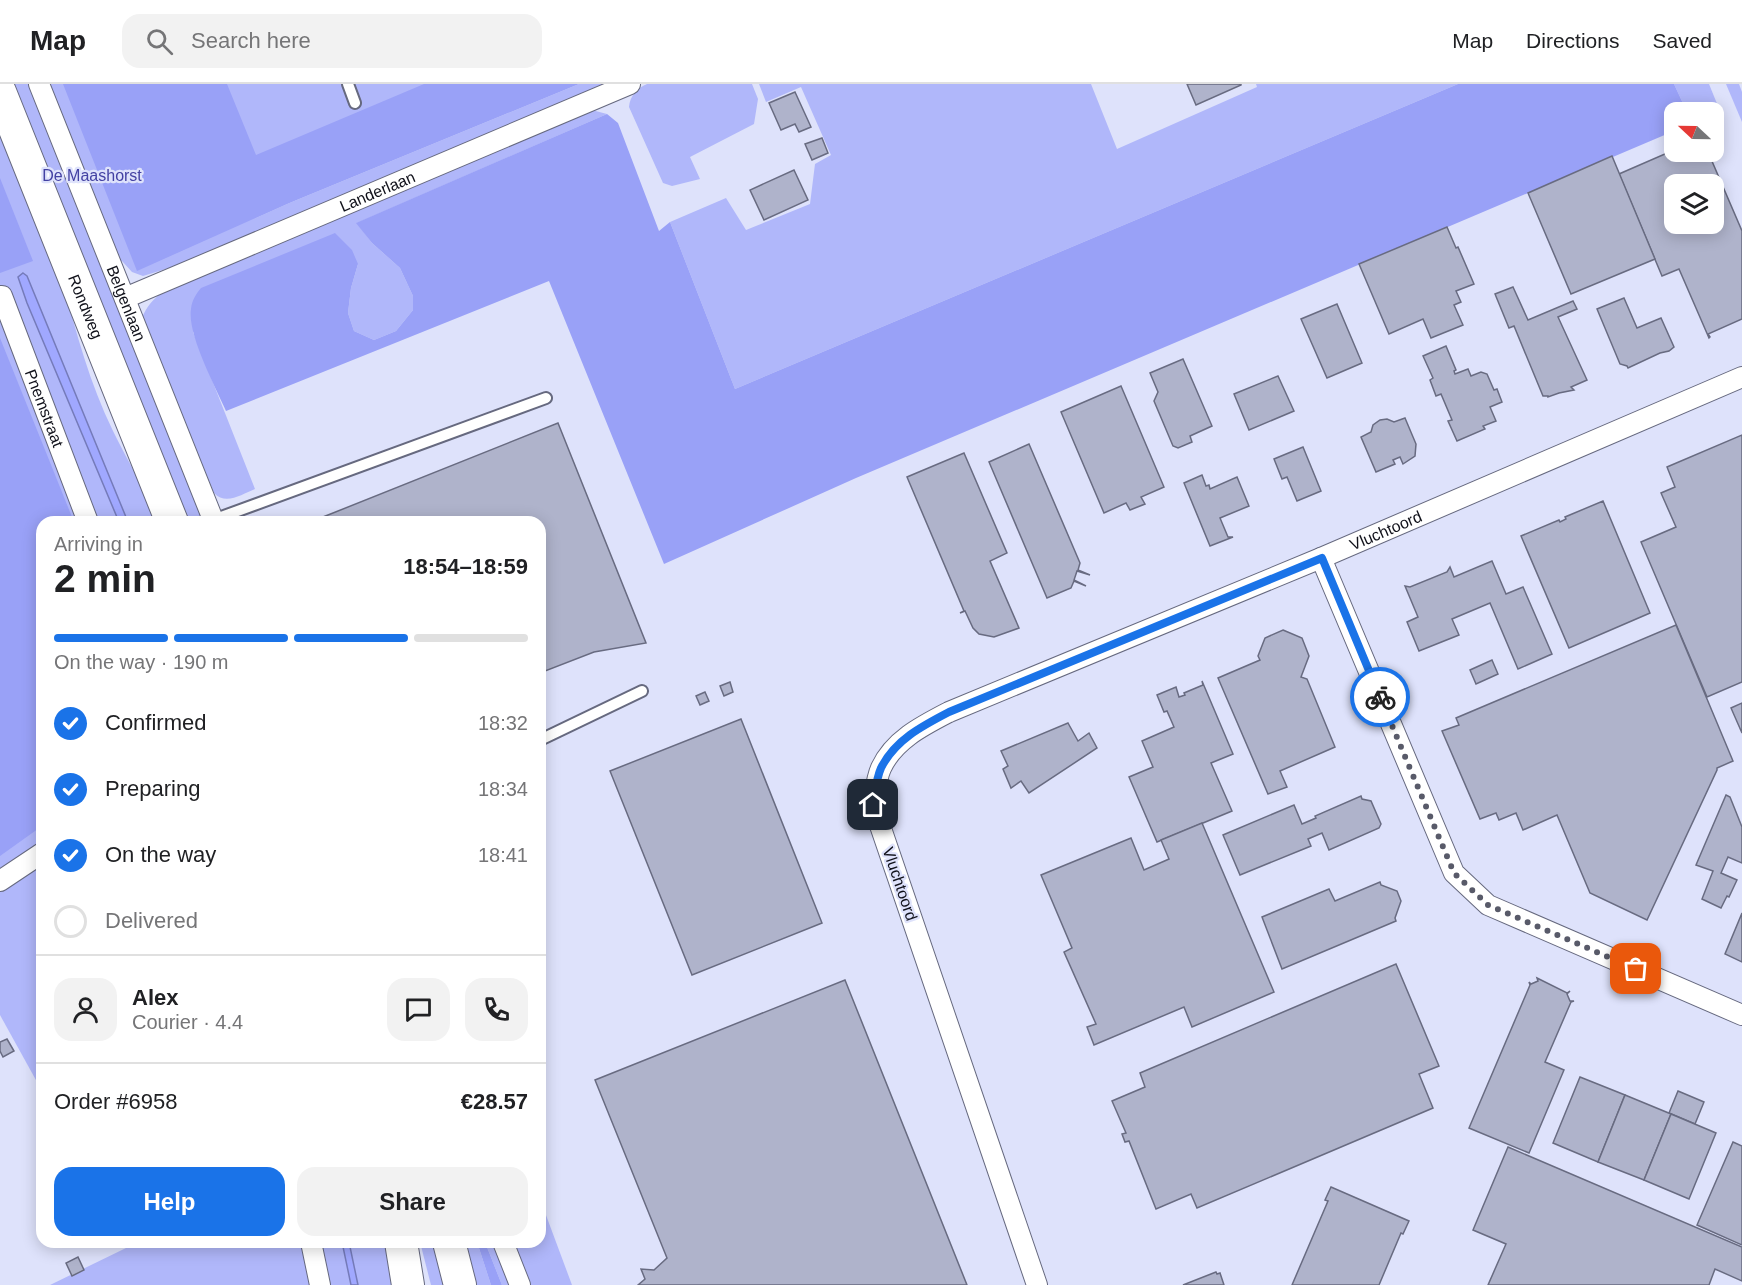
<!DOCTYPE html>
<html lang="en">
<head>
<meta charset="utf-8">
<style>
  :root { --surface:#fff; --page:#f2f2f2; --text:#202124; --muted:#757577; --line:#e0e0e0; --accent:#1a73e8 }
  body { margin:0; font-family:Helvetica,sans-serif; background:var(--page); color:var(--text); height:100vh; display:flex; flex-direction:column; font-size:22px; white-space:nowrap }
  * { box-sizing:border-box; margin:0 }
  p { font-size:20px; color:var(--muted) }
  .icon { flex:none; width:33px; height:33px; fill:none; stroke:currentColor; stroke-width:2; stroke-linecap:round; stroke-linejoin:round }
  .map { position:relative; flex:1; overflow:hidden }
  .drawer { position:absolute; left:36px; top:432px; width:510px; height:732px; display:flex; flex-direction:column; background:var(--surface); border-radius:18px; box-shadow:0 3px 15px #0003 }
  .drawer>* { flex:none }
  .needle { width:39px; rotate:292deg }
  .tools { position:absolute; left:1664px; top:18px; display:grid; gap:12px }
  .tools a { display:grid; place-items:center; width:60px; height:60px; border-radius:12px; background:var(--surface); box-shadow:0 3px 15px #0003; font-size:30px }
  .pin { position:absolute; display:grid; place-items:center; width:51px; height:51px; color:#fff; margin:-26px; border-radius:12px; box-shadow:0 3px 9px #0006 }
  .courier { position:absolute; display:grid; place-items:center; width:60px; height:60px; margin:-30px; border:4px solid #1a73e8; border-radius:50%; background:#fff; color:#222; box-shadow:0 2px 8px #0007 }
  .head em { font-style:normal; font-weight:800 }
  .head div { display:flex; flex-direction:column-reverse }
  .head { display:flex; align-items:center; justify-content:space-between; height:102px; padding:0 18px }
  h1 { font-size:39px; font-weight:800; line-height:45px }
  .bar { display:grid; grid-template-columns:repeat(4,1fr); gap:9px 6px; align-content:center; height:72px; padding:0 18px }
  .bar i { height:8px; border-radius:4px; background:var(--line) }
  .bar .current { background:var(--accent) }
  .bar p { grid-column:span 4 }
  .line { display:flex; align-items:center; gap:15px; padding:0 18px; border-top:2px solid var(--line) }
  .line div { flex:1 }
  .round { display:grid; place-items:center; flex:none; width:63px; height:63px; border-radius:18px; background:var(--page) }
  ol { padding:0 18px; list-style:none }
  li { display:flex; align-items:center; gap:18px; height:66px }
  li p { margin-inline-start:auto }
  li .icon { padding:6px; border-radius:50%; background:var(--accent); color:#fff; stroke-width:4 }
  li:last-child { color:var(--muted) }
  li i { width:33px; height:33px; border:3px solid var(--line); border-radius:50% }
  .button { display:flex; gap:12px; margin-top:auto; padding:12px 18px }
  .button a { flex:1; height:69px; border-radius:18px; background:var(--accent); color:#fff; font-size:24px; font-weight:800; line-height:69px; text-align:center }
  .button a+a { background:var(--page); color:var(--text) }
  header { display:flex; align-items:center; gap:36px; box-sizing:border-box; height:84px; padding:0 30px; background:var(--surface); border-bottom:2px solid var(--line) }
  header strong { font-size:28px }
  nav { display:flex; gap:33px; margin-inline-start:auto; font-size:21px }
  .search { width:420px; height:54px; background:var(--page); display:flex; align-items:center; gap:15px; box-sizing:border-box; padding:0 21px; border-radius:18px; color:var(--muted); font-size:22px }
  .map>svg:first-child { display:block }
  .green { fill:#b0b7fa }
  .forest { fill:#99a1f7 }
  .water { fill:#a0a8ff; stroke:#757bba; stroke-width:1.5 }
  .building { fill:#afb3cb; stroke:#686b81; stroke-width:1.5; fill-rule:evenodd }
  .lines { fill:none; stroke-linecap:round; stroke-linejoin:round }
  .lane-casing { stroke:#66697f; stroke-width:14 }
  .street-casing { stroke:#66697f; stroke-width:22 }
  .primary-casing { stroke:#66697f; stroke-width:34 }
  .lane { stroke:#fff; stroke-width:10 }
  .street { stroke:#fff; stroke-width:20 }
  .primary { stroke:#fff; stroke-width:32 }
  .done { stroke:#585a69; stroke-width:6; stroke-dasharray:0 10.8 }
  .route { stroke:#1a73e8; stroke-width:8 }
  .labels { text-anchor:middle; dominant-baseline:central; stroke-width:4.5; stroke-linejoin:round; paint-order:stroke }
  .park-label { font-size:16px; fill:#4341a3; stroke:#dee2fb }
  .street-label { font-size:16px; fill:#10111a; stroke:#dee2fb }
</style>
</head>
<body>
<header>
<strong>Map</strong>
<div class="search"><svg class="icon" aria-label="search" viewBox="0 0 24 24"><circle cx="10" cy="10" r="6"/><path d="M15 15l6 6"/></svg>Search here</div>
<nav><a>Map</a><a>Directions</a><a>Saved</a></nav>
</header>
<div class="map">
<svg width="1742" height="1201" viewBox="0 0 1742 1201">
  <rect width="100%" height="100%" fill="#dee2fb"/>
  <g class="green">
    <path d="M0,0h554l-417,187 150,-67 292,-120h35l-396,169 -75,23 -11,-4 -10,-11 -20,7 101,254h-16l-124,-240c13,51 27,102 50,149 15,31 33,59 46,91h-117v335l-42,28z"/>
    <path d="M647,0h105l6,15 -4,25 -64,33 10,22 -28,7 -9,-3 -34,-76c1,-11 8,-19 18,-23z"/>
    <path d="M759,0h332l26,65 140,-62 -1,-3h202l-723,305 -65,-167 56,-24 20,32 64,-26 5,-40 16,-9 -30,-68 -35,15z"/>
    <path d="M1674,0h35l11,27 -7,3v-2h-26z"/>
    <path d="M1726,0h13l3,8v30z"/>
    <path d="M588,25l19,5 -250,109 15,20 28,25 13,28v14l-17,21 -22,9 -20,-9 -6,-18 3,-25 7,-24 -165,68 62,157c-13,5 -29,17 -41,4l-72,-175c4,-11 12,-20 22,-27z"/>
    <path d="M42,777v230l-42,-76v-125z"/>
    <path d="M540,1115l32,86h-41l-17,-43h26z"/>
    <path d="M124,1158h179l9,43h-262l76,-37z"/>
    <path d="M319,1158h23l9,43h-23z"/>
    <path d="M349,1158h38l5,43h-34z"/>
    <path d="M420,1158h21l12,43h-22z"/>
    <path d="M457,1158h20l14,43h-23z"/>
    <path d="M485,1158h7l17,43h-7z"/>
  </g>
  <g class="forest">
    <path d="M63,0h164l29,71 168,-71h155l-292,120 -150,67z"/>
    <path d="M1458,0h216l13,28h-13v19l-818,347 -192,86 -115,-283 -323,130c-11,-25 -39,-77 -35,-102 1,-9 5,-15 10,-21l134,-55 17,17 6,14 -7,24 -3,25 6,18 20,9 22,-9 17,-21v-14l-13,-28 -28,-25 -16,-20 251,-109 11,9 41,108 11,-9 65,167z"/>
    <path d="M0,94l33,83 -33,12z"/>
    <path d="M0,254l74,184h-32v304l-42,30z"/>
    <path d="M477,1158h8l17,43h-11z"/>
  </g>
  <g class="water">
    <path d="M23,189l4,3 101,246h-9l-92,-219 -9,-26z"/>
    <path d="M342,1158h7l9,43h-7z"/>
  </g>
  <g class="building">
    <path d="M1187,0h54v1l-45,20z"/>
    <path d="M795,8l16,35 -12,5 -4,-8 -14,6 -12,-27z"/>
    <path d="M822,54l6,15 -16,7 -7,-16z"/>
    <path d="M1674,66l34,2 34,79v88l-34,15 2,3 -1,1 -30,-69 -17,7 -43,-102zM1674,100h39v40h-39z"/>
    <path d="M1612,72l43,103 -84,35 -43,-101z"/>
    <path d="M794,86l14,30 -44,20 -14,-30z"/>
    <path d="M1447,143l9,21 2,-1 16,37 -18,7 5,11 -7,3 9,20 -32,13 -8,-19 -34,15 -30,-70z"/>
    <path d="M1513,203l15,33 45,-19 4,8 -19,8 29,63 -16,7 3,3 -15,3 -11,4v-1h-5l-29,-70 -5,2 -14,-34z"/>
    <path d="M1624,214l13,30 24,-10 13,29 -5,4 -9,2 -32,15 -1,-2 -7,-2 -23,-55z"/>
    <path d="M1337,220l25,59 -35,15 -26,-59z"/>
    <path d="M1446,262l10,24 -2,1 1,3 13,-5 3,7 10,-4 6,2 7,16 3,-1 5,13 -12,5 6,14 -13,5 2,3 -28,12 -9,-20 4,-1 -11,-26 -5,2 -6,-16 3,-2 -10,-22z"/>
    <path d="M1183,275l29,67 -22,10 2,6 -14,6 -5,-2 -19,-45 4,-9 -8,-19z"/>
    <path d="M1278,292l16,35 -45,19 -15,-36z"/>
    <path d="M1121,302l43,101 -23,10 4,7 -15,6 -4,-7 -22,10 -43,-101z"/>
    <path d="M1405,334l11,26 -1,12 -12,8 -3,-7 -7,3 2,4 -19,8 -15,-35 10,-5 2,-7 7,-5 7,-1 7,3z"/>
    <path d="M558,339l88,220 -52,9 -54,21v-151h-215l-2,-5z"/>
    <path d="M1742,351v247l-35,15 -66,-155 35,-15 -15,-34 14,-6 -8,-20z"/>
    <path d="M1029,360l51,119 -2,7 12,5 -13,-4 -3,9 12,6 -12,-5 -3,7 -24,10 -58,-136z"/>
    <path d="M1303,363l18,44 -24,10 -10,-24 -5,2 -8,-20z"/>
    <path d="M964,369l43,100 -17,8 29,67 -25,9 -15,-3 -6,-6 -8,-17 -5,2 4,-2 -57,-134z"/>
    <path d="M1202,391l4,11 3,-1 1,4 27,-12 12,29 -29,12 8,19h5l-23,9 -26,-63z"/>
    <path d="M1603,417l47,112 -81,35 -48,-112 38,-16 1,2 6,-3 -1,-2z"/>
    <path d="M1492,477l14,33 17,-7 29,67 -34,15 -28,-66 -38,16 7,16 -40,16 -12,-29 11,-5 -13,-31 5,1 37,-15 3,-5 4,10z"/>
    <path d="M1676,541l57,136 -16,7v2l-70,150 -57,-27 -33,-78 -34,15 -7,-17 -17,7 -3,-7 -16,6 -38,-88 17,-6 -3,-7z"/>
    <path d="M1283,546l19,8 7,18 -8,21 6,2 28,68 -55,24 7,16 -19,7 -50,-116 42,-18 -2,-4 7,-18z"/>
    <path d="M1492,576l6,14 -22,10 -6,-14z"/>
    <path d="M1202,597l31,73 -22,9 21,48 -75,31 -28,-65 24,-10 -11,-26 32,-14 -7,-16 -3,1 -7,-17 19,-8 3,10 6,-2 -1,-2 19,-8z"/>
    <path d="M730,598l3,10 -9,4 -4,-10z"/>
    <path d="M705,608l4,9 -9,4 -4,-9z"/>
    <path d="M1742,619v30l-11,-25z"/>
    <path d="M741,635l81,204 -130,52 -82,-204z"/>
    <path d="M1068,639l10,18 11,-8 8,15 -68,45 -8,-12 -10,7 -8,-19 5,-3 -7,-15z"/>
    <path d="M1726,711l4,2 12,30v36l-14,-6 -7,16 16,7 -8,17 -2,-1 -6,12 -19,-9 11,-28 -17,-6z"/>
    <path d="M1361,712l1,3 9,2 10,23 -2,4 -50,22 -7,-17 -14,6 3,7 -71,29 -17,-40 71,-30 8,19 14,-6 -1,-2z"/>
    <path d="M1202,739l72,169 -82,35 -8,-20 -90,38 -7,-18 9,-3 -32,-72 8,-4 -31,-73 90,-37 13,32 25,-11 -8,-19z"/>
    <path d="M1380,798l1,3 16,6 4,10 -6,17 1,3 -114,48 -20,-52 67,-28 6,12z"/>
    <path d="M1742,829v49l-17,-8z"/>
    <path d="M1396,880l43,102 -20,8 14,34 -236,100 -6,-14 -35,15 -27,-68 -4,1 -3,-8 4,-1 -14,-32 33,-14 -5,-14z"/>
    <path d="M1537,894l30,15 3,-2 -3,3 3,7h4l-3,1 -26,60 19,8 -35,83 -60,-25 61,-143 -1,-3 2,2 7,-3z"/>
    <path d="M845,896l122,305h-329l7,-6 -4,-10 13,1 13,-12 -72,-178z"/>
    <path d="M7,955l7,12 -11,6 -3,-6v-9z"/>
    <path d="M1580,993l45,18 -27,67 -45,-19z"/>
    <path d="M1678,1007l26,11 -9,22 -26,-11z"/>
    <path d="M1625,1011l46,19 -27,66 -46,-18z"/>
    <path d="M1671,1030l45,19 -27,66 -45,-19z"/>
    <path d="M1733,1058l9,4v99l-45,-20z"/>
    <path d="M1508,1063l234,100v34l-27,-12 -6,16h-221l18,-41 -33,-14z"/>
    <path d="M1331,1103l78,34 -6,13 -2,-1 -22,52h-87l36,-84 -3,-1z"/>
    <path d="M78,1173l6,13 -12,6 -6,-13z"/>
    <path d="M1216,1188l1,2 3,-1 4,12h-41z"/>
  </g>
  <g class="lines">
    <defs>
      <g id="lane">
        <path d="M348,0l7,19"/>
        <path d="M213,436l333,-122"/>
        <path d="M540,656l102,-49"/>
      </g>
      <g id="street">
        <path id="s1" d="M39,0l175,438"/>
        <path id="s2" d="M0,212h2l86,226"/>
        <path id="s3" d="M125,214l505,-214"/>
        <path d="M1321,474l133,315 34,32 254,110"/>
        <path d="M0,797l42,-28"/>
        <path d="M311,1158l9,43"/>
        <path d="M503,1158l17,43"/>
        <path id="s4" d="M1037,1201l-164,-480c2,-11 3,-26 8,-37 13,-28 41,-42 68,-56l372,-154 421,-181"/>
      </g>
      <g id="primary">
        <path id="s5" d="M0,8l172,430"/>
        <path d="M401,1158l7,43"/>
        <path d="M449,1158l11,43"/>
      </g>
    </defs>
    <use href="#lane" class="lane-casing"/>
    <use href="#street" class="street-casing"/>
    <use href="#primary" class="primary-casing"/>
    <use href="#lane" class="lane"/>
    <use href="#street" class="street"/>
    <use href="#primary" class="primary"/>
  </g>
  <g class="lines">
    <path class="done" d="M1380,613l74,176 34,32 148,64"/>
    <path class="route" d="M873,721c2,-11 3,-26 8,-37 14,-28 41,-42 68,-56l373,-154 58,139"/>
  </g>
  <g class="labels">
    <g class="park-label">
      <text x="92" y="91">De Maashorst</text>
    </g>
    <g class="street-label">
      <text stroke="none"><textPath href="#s3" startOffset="274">Landerlaan</textPath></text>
      <text stroke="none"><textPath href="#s1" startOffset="236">Belgenlaan</textPath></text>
      <text stroke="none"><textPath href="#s5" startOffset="231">Rondweg</textPath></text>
      <text stroke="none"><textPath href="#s2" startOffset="122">Pnemstraat</textPath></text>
      <text stroke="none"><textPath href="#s4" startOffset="1108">Vluchtoord</textPath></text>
      <text transform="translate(900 800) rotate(71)">Vluchtoord</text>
    </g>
  </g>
</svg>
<div class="tools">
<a><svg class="needle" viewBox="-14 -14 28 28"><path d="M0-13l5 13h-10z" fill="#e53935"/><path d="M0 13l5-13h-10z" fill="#757577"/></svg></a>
<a><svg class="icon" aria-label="layers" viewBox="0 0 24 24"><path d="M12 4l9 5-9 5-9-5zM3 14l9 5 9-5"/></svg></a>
</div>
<div class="pin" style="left:1636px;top:885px;background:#ea580c"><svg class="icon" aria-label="bag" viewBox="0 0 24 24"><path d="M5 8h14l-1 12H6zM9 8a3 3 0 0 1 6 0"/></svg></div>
<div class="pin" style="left:873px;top:721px;background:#1f2937"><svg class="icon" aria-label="home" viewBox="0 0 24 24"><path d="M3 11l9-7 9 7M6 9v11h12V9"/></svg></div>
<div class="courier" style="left:1380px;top:613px"><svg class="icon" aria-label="bike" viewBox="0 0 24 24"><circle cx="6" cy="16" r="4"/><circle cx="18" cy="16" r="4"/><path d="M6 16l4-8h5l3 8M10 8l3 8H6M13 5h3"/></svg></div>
<section class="drawer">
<div class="head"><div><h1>2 min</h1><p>Arriving in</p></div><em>18:54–18:59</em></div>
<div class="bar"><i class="current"></i><i class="current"></i><i class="current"></i><i></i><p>On the way · 190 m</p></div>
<ol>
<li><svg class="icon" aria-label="check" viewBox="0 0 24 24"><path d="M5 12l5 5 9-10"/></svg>Confirmed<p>18:32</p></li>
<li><svg class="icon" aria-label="check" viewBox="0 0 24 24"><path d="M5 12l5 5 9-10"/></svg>Preparing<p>18:34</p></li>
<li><svg class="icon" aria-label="check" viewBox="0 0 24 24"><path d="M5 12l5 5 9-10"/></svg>On the way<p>18:41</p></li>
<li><i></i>Delivered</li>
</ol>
<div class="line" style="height:108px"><a class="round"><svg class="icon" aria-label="person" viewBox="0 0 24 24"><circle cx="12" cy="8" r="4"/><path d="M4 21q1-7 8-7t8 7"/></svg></a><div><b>Alex</b><p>Courier · 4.4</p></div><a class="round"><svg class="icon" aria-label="chat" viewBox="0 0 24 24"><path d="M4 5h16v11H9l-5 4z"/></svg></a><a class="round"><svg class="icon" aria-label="phone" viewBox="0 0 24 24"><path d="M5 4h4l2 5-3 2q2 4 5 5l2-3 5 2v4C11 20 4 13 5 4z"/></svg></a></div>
<div class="line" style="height:78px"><div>Order #6958</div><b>€28.57</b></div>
<div class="button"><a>Help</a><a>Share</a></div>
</section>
</div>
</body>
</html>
